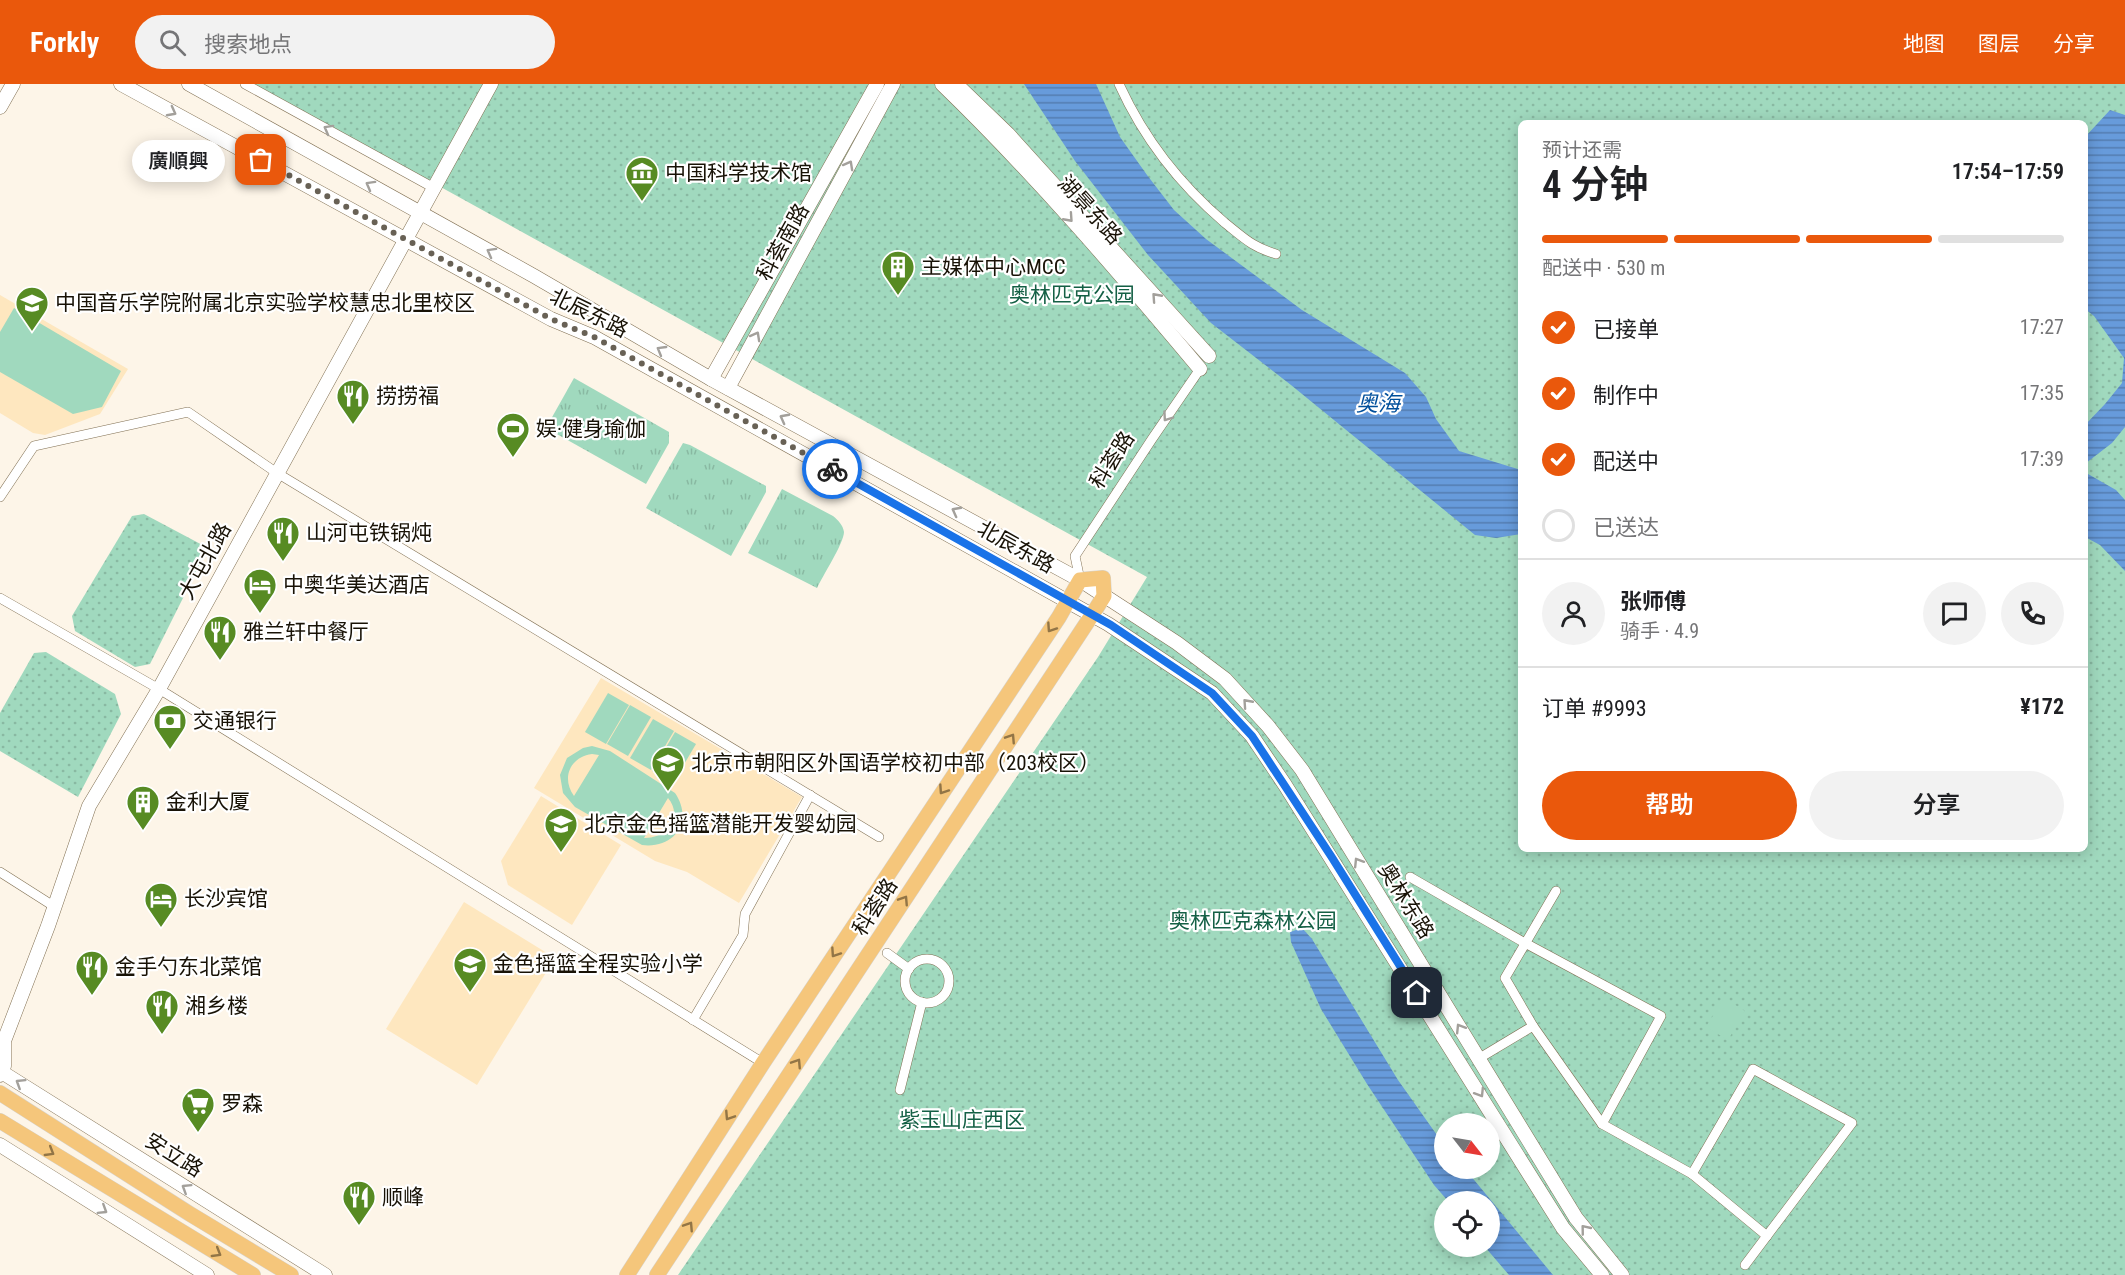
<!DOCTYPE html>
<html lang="zh">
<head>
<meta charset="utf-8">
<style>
  :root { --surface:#fff; --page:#f2f2f2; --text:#202124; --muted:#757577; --line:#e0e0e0; --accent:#ea580c }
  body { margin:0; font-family:"Roboto Condensed","Noto Sans SC",sans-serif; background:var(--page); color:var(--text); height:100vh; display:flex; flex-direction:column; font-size:22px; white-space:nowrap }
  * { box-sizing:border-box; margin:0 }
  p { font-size:20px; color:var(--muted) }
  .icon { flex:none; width:33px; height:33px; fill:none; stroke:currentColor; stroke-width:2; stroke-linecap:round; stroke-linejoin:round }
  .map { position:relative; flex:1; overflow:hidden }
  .details { position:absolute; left:1518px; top:36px; width:570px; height:732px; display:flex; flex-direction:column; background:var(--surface); border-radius:9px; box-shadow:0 3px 15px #0003 }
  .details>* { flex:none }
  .needle { width:39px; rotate:121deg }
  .fabs { position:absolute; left:1434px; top:1029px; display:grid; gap:12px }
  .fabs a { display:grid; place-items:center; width:66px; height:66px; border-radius:50%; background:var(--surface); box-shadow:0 3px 15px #0003; font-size:30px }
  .pin { position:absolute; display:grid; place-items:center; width:51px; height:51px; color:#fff; margin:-26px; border-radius:12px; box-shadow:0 3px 9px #0006 }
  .courier { position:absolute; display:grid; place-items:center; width:60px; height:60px; margin:-30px; border:4px solid #1a73e8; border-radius:50%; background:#fff; color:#222; box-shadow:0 2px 8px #0007 }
  .bubble { position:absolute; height:42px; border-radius:21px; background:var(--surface); box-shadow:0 3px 15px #0003; font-size:20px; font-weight:600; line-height:42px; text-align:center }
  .headline em { font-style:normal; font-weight:600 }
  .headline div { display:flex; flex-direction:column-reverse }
  .headline { display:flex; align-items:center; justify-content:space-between; height:102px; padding:0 24px }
  h1 { font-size:39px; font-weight:600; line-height:45px }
  .bar { display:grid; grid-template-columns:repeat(4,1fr); gap:9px 6px; align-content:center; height:72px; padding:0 24px }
  .bar i { height:8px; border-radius:4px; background:var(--line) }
  .bar .active { background:var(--accent) }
  .bar p { grid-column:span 4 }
  .line { display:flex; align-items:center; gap:15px; padding:0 24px; border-top:2px solid var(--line) }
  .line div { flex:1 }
  .round { display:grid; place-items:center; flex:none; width:63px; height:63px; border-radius:32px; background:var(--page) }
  ol { padding:0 24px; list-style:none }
  li { display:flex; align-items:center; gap:18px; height:66px }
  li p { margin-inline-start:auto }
  li .icon { padding:6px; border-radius:50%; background:var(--accent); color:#fff; stroke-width:4 }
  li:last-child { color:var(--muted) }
  li i { width:33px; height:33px; border:3px solid var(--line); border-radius:50% }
  .cta { display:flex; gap:12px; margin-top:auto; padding:12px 24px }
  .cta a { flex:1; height:69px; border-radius:36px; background:var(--accent); color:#fff; font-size:24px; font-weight:600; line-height:69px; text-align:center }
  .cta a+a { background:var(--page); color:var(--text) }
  header { display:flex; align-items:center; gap:36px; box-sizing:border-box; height:84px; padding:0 30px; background:var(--accent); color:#fff }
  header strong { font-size:28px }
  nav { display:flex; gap:33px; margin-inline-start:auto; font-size:21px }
  .search { width:420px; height:54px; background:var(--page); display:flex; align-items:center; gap:15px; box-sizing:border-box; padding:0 21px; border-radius:33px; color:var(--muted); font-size:22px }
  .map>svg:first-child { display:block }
  .built { fill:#fee7bf }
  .grass { fill:url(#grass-tufts) }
  .park { fill:url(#park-dots); fill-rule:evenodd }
  .pitch { fill:#a0d9be; fill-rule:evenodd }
  .water { fill:url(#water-rules) }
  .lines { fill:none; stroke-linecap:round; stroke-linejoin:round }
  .street-casing { stroke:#827154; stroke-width:10 }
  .secondary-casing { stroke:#827154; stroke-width:15 }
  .primary-casing { stroke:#d5d4d2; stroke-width:16 }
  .street { stroke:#fff; stroke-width:9 }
  .secondary { stroke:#fff; stroke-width:14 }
  .primary { stroke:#f5c67b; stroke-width:15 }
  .oneway { stroke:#a3a09b }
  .oneway2 { stroke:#927546 }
  .done { stroke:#686155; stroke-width:6; stroke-dasharray:0 10.8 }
  .route { stroke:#1a73e8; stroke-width:8 }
  .labels { text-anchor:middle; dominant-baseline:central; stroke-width:4.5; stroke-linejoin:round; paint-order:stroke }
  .poi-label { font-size:21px; fill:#181206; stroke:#fff; text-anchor:start }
  .street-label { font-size:21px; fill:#181206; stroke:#fff }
  .park-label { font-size:21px; fill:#146045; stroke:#fff }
  .water-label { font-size:22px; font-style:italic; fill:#004f9b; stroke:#fff }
</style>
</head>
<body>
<header>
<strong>Forkly</strong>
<div class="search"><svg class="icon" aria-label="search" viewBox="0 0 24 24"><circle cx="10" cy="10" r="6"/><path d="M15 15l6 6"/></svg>搜索地点</div>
<nav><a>地图</a><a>图层</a><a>分享</a></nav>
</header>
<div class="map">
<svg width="2125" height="1191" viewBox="0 0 2125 1191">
  <defs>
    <pattern id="grass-tufts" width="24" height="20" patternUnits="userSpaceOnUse" patternTransform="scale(1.5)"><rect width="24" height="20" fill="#a0d9be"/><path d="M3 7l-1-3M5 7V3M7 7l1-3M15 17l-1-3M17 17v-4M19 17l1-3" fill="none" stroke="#89b9a2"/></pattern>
    <pattern id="park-dots" width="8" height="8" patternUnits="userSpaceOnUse" patternTransform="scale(1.5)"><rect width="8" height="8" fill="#a0d9be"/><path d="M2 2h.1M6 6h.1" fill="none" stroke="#89b9a2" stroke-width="1.8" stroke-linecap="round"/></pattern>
    <pattern id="water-rules" width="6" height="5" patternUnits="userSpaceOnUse" patternTransform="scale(1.5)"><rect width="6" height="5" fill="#679bdb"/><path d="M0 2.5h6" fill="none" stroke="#547db0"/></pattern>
  </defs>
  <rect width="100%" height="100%" fill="#fdf5e8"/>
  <g class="built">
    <path d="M0,211l128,74 -28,45 -55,21 -12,-2 -33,-20z"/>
    <path d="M601,594l201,119 -63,106 -52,-31 -32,-11 -121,-73z"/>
    <path d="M541,712l80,49 -49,80 -64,-40 -7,-24z"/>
    <path d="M464,818l91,56 -78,127 -91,-56z"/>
  </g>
  <g class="grass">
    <path d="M574,294l95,54v11l-23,41 -100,-56z"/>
    <path d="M683,359l7,2 76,41v6l-35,64 -85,-48z"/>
    <path d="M782,405l51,27c5,4 10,9 11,16 0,11 -22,45 -27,56l-69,-35z"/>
  </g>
  <g class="park">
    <path d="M254,0h1871v1191h-1447l420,-618 49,-80zM1521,39h564v726h-564zM1444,1040h46v44h-46zM1444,1118h46v44h-46z"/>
    <path d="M144,430l64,34 -58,116 -15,3 -60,-36 -3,-15 60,-100z"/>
    <path d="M46,568l69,42 6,20 -43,83 -78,-46v-38l34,-60z"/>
  </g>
  <g class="pitch">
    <path d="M14,224l107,63 -19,36 -29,7 -73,-42v-40z"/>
    <path d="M608,609l21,12 -23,39 -21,-12z"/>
    <path d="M630,621l21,12 -23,39 -21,-12z"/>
    <path d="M653,635l21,12 -23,39 -21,-12z"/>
    <path d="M675,648l21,12 -23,39 -21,-12z"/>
    <path d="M592,662l18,5 65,42c19,28 0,56 -33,52l-67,-38 -12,-14 -3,-18 7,-17 16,-10zM592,670l7,1 -25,41c-13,-18 -4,-39 18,-42zM668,714c16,19 -2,41 -24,40z"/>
    <path d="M1724,914l21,13 -17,29 -22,-13z"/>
  </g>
  <g class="water">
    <path d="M1024,0h72l24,53 27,38 27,35 32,29 96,71 103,63 21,24 10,22 23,32 62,19v64l-25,4 -21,-3 -184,-150 -80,-62 -63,-68 -73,-94z"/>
    <path d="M2110,26l15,5v312l-13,16 -26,20 2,11 28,16 9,10v71l-25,-26 -15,-8v-112l20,-21 17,-21 2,-25 -30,-42 -9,-7v-172z"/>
    <path d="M1302,844l10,11 86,141 46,65v23l21,1 88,106h-44l-24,-28 5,-1v-44l-42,-1 -14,-16 -67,-101 -46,-75 -30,-67 -1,-10z"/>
  </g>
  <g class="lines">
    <defs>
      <g id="street">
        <path d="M245,0l189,104"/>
        <path d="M1119,0c25,55 60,100 106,139 19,15 27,24 51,31"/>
        <path d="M0,413l34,-51 154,-34 89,61 602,364"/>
        <path d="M1080,496l-5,-24 77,-117 48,-70"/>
        <path d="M0,514l159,91 604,374"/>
        <path d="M0,788l55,35"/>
        <path d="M1410,793l115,66 136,73 -59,108 90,50 61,-105 99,54 -107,142"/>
        <path d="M887,869l22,16"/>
        <circle cx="927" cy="897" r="22"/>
        <path d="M693,936l50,-85 2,-21 65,-119"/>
        <path d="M1533,942l69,98"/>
        <path d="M1478,975l55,-33 -28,-48 51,-87"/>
        <path d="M900,1006l22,-88"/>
        <path d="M1692,1090l75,62"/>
      </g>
      <g id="secondary">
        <path d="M121,0l430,235 43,18 514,287 104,69 40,43 33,49 278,443 39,47"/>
        <path d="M189,0l345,192 177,103 369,201 97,63 48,36 43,47 34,44 274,448 46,57"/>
        <path d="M942,0c92,89 176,187 258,285"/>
        <path d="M956,0l52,50 201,222"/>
        <path d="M0,23l13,-23"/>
        <path d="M711,295l166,-295"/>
        <path d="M728,304l165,-304"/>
        <path d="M0,987l325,204"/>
        <path d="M0,991l4,-9v-25l44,-115 41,-120 70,-117 332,-605"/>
        <path d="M0,1061l207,130"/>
      </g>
      <g id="primary">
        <path d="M0,1009l190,121 101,61"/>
        <path d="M0,1037l253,154"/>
        <path d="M627,1191l136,-212 296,-446 21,-37 23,-2 1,18 -12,19 -435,660"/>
      </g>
    </defs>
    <use href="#street" class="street-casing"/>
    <use href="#secondary" class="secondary-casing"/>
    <use href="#primary" class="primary-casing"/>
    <use href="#street" class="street"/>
    <use href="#secondary" class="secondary"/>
    <use href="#primary" class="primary"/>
  </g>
  <defs><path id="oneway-chevron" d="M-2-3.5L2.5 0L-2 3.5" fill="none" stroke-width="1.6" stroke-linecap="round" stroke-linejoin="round" transform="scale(1.5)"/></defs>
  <g class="oneway">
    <use href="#oneway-chevron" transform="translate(172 28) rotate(28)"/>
    <use href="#oneway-chevron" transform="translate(328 45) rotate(-151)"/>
    <use href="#oneway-chevron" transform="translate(849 81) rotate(-61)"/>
    <use href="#oneway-chevron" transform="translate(370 101) rotate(-151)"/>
    <use href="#oneway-chevron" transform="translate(1069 134) rotate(48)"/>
    <use href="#oneway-chevron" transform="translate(491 168) rotate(-151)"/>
    <use href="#oneway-chevron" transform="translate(1156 213) rotate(-132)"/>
    <use href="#oneway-chevron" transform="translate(756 252) rotate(-61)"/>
    <use href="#oneway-chevron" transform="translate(661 266) rotate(-150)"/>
    <use href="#oneway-chevron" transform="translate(1167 333) rotate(125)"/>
    <use href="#oneway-chevron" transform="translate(784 334) rotate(-152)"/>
    <use href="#oneway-chevron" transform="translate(956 427) rotate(-152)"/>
    <use href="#oneway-chevron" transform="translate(1247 619) rotate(-132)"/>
    <use href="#oneway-chevron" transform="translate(1358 778) rotate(-122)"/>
    <use href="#oneway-chevron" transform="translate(1460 944) rotate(-122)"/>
    <use href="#oneway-chevron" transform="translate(20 999) rotate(-148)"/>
    <use href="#oneway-chevron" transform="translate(1480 1009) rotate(58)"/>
    <use href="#oneway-chevron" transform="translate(186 1104) rotate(-148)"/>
    <use href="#oneway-chevron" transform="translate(103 1126) rotate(32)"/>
    <use href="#oneway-chevron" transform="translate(1585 1145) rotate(-129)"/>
  </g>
  <g class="oneway2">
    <use href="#oneway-chevron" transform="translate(1051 544) rotate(124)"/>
    <use href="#oneway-chevron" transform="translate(1011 654) rotate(-57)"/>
    <use href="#oneway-chevron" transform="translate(943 706) rotate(124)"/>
    <use href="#oneway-chevron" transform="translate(904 816) rotate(-57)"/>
    <use href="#oneway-chevron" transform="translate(835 869) rotate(124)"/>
    <use href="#oneway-chevron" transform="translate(797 979) rotate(-57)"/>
    <use href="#oneway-chevron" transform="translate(729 1032) rotate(123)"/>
    <use href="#oneway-chevron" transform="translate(50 1068) rotate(31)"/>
    <use href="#oneway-chevron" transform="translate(689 1142) rotate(-57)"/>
    <use href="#oneway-chevron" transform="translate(217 1169) rotate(31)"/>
  </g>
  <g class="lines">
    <path class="done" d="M261,76l290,159 43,18 238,132"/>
    <path class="route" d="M832,385l279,156 101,68 40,43 79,120 86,137"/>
  </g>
  <defs>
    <symbol id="museum-pin" viewBox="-11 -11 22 30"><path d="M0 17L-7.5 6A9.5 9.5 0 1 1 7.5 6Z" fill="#578b23" stroke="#fff"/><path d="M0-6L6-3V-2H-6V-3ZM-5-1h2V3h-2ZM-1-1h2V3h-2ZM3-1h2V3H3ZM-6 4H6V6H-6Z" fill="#fff"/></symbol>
    <symbol id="building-pin" viewBox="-11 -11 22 30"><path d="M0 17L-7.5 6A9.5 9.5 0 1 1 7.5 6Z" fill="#578b23" stroke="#fff"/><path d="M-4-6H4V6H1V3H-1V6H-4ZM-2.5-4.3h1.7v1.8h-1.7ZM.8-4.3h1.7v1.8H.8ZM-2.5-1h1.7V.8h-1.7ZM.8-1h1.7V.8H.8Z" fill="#fff"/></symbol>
    <symbol id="school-pin" viewBox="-11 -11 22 30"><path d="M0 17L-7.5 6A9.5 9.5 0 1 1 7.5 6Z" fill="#578b23" stroke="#fff"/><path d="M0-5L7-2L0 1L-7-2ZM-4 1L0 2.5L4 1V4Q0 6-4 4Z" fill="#fff"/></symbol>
    <symbol id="restaurant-pin" viewBox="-11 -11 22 30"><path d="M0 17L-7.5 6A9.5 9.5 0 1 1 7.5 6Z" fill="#578b23" stroke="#fff"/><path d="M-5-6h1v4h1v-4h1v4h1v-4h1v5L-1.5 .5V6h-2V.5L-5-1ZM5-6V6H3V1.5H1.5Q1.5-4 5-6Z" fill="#fff"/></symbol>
    <symbol id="stadium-pin" viewBox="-11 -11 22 30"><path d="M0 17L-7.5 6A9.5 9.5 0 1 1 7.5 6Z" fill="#578b23" stroke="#fff"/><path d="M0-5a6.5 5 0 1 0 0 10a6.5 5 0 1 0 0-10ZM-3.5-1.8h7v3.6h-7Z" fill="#fff"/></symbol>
    <symbol id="hotel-pin" viewBox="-11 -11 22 30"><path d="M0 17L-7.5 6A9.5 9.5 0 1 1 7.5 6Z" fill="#578b23" stroke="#fff"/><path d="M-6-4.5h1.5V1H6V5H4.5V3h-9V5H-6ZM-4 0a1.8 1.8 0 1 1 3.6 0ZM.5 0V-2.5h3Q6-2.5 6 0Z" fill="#fff"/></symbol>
    <symbol id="bank-pin" viewBox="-11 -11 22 30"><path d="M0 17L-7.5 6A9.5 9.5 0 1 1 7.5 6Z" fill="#578b23" stroke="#fff"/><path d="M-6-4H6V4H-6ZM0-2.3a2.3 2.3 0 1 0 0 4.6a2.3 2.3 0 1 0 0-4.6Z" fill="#fff"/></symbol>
    <symbol id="supermarket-pin" viewBox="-11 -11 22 30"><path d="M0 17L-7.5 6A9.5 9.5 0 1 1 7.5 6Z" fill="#578b23" stroke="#fff"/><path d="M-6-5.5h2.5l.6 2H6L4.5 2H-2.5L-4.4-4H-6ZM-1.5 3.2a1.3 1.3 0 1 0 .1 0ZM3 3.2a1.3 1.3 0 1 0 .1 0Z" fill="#fff"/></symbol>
  </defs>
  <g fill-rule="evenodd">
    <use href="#museum-pin" x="623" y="70" width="38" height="52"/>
    <use href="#building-pin" x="879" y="164" width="38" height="52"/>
    <use href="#school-pin" x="13" y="200" width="38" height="52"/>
    <use href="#restaurant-pin" x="334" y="293" width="38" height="52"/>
    <use href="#stadium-pin" x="494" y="326" width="38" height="52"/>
    <use href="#restaurant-pin" x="264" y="430" width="38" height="52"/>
    <use href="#hotel-pin" x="241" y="482" width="38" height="52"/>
    <use href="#restaurant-pin" x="201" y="529" width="38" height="52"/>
    <use href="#bank-pin" x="151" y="618" width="38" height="52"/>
    <use href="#school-pin" x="649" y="660" width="38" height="52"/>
    <use href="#building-pin" x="124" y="699" width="38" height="52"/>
    <use href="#school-pin" x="542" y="721" width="38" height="52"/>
    <use href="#hotel-pin" x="142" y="796" width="38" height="52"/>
    <use href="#school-pin" x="451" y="861" width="38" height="52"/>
    <use href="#restaurant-pin" x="73" y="864" width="38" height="52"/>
    <use href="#restaurant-pin" x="143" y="903" width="38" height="52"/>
    <use href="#supermarket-pin" x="179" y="1001" width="38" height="52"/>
    <use href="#restaurant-pin" x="340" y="1094" width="38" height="52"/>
  </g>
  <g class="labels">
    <g class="poi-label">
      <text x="665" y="89">中国科学技术馆</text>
      <text x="921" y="183">主媒体中心MCC</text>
      <text x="55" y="219">中国音乐学院附属北京实验学校慧忠北里校区</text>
      <text x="376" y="312">捞捞福</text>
      <text x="536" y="345">娱·健身瑜伽</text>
      <text x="306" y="449">山河屯铁锅炖</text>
      <text x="283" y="501">中奥华美达酒店</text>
      <text x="243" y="548">雅兰轩中餐厅</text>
      <text x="193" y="637">交通银行</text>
      <text x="691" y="679">北京市朝阳区外国语学校初中部（203校区）</text>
      <text x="166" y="718">金利大厦</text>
      <text x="584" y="740">北京金色摇篮潜能开发婴幼园</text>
      <text x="184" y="815">长沙宾馆</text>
      <text x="493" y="880">金色摇篮全程实验小学</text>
      <text x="115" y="883">金手勺东北菜馆</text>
      <text x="185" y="922">湘乡楼</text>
      <text x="221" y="1020">罗森</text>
      <text x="382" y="1113">顺峰</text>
    </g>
    <g class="street-label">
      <text transform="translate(1090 126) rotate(48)">湖景东路</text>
      <text transform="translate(783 158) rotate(-61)">科荟南路</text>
      <text transform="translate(589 229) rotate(26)">北辰东路</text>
      <text transform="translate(1112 376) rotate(-57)">科荟路</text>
      <text transform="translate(1016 463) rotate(29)">北辰东路</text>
      <text transform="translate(205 477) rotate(-61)">大屯北路</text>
      <text transform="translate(1406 817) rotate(58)">奥林东路</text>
      <text transform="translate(875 823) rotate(-57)">科荟路</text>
      <text transform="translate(174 1071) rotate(32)">安立路</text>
    </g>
    <g class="park-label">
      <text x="1072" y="211">奥林匹克公园</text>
      <text x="1253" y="837">奥林匹克森林公园</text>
      <text x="962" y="1036">紫玉山庄西区</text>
    </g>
    <g class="water-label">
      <text x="1378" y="319">奥海</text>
    </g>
  </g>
</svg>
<div class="fabs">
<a><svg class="needle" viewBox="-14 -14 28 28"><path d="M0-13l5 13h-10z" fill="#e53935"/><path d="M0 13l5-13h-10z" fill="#757577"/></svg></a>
<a><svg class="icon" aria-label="locate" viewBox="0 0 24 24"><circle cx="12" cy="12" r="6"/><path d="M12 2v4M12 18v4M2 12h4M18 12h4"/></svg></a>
</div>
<div class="pin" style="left:261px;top:76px;background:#ea580c"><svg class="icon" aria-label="bag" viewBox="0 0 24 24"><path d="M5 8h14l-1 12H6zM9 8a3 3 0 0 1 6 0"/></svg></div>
<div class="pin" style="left:1417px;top:909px;background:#1f2937"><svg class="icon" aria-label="home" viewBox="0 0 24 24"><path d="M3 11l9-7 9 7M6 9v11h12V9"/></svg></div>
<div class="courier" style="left:832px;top:385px"><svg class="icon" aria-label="bike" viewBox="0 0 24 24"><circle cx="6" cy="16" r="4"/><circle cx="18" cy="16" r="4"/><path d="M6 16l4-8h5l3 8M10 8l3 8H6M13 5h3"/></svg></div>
<div class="bubble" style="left:132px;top:56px;width:93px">廣順興</div>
<section class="details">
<div class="headline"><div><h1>4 分钟</h1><p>预计还需</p></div><em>17:54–17:59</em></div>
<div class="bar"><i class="active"></i><i class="active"></i><i class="active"></i><i></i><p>配送中 · 530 m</p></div>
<ol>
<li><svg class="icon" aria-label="check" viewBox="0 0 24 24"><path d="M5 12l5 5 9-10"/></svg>已接单<p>17:27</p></li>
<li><svg class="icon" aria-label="check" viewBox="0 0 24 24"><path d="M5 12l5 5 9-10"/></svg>制作中<p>17:35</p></li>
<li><svg class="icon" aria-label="check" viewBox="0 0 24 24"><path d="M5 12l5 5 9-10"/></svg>配送中<p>17:39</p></li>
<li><i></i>已送达</li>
</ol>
<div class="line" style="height:108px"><a class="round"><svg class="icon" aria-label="person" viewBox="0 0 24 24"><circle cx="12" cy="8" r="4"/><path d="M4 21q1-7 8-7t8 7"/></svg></a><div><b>张师傅</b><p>骑手 · 4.9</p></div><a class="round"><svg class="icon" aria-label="chat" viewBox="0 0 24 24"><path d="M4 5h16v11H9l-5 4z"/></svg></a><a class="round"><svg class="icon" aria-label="phone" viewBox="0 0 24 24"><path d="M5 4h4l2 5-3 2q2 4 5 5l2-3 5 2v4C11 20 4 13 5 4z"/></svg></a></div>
<div class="line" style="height:78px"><div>订单 #9993</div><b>¥172</b></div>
<div class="cta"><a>帮助</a><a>分享</a></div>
</section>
</div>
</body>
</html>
